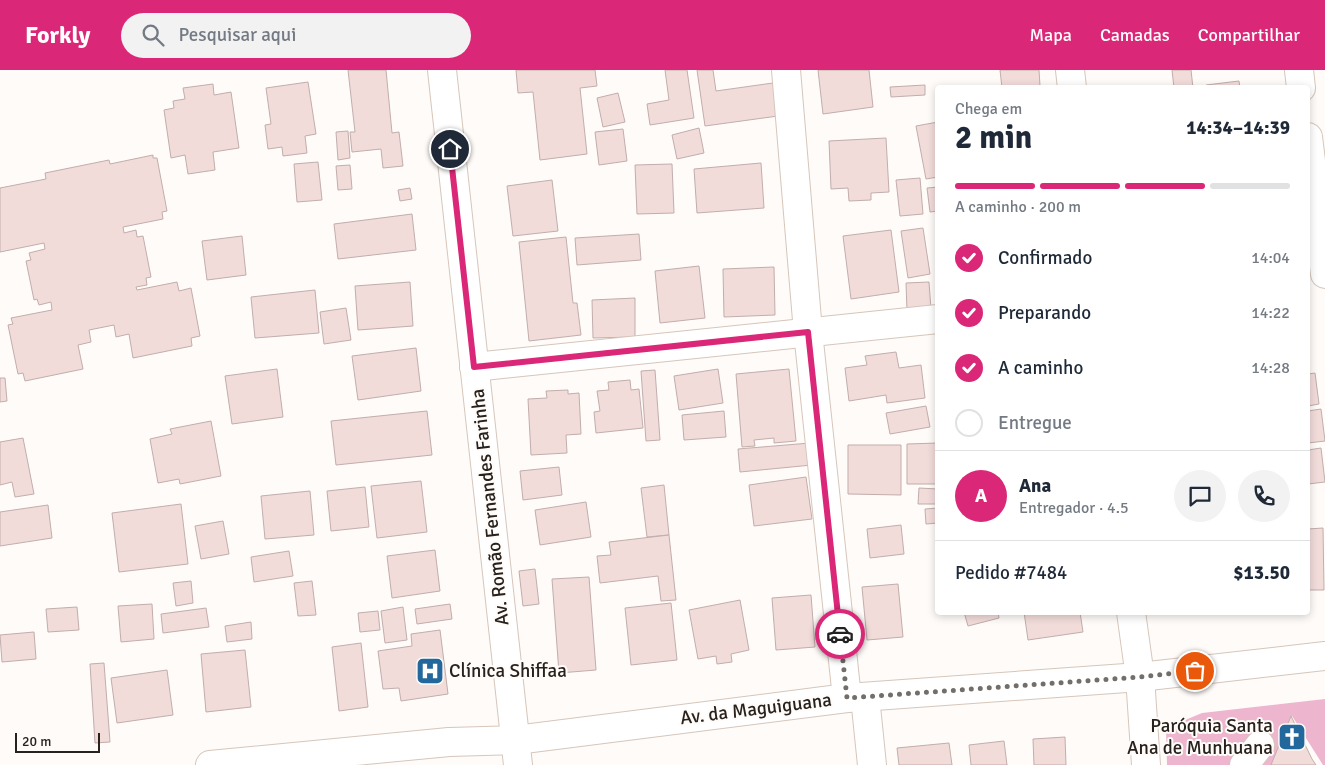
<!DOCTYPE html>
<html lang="pt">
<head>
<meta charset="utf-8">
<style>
  :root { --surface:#fff; --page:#f2f2f3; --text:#1f2937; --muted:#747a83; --line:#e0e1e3; --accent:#db2777 }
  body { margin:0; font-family:Signika,sans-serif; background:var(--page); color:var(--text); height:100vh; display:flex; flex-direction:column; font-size:19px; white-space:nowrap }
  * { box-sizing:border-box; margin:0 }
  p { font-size:16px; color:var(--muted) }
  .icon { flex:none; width:28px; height:28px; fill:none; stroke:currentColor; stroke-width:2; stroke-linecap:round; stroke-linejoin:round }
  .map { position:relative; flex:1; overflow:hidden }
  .details { position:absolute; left:935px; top:15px; width:375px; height:530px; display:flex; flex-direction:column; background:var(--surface); border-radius:5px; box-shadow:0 2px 8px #0003 }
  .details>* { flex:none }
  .scale { position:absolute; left:15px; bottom:12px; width:85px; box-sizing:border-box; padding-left:5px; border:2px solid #28221e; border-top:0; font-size:14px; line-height:18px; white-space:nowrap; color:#28221e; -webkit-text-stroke:4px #fefbf8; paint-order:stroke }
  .pin { position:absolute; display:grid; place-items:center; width:42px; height:42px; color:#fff; margin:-21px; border:2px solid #fff; border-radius:50%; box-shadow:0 1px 5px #0007 }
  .courier { position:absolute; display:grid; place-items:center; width:50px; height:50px; margin:-25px; border:4px solid #db2777; border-radius:50%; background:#fff; color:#222; box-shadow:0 1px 6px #0007 }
  .overview em { font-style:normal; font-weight:800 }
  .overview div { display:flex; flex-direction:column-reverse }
  .overview { display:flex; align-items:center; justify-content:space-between; height:85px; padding:0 20px }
  h1 { font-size:32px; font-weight:800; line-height:38px }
  .bar { display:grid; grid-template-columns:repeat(4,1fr); gap:8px 5px; align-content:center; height:60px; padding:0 20px }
  .bar i { height:6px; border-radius:4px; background:var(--line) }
  .bar .active { background:var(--accent) }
  .bar p { grid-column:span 4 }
  .line { display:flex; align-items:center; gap:12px; padding:0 20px; border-top:1px solid var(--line) }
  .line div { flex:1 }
  .round { display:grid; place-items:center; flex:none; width:52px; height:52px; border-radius:26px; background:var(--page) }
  ol { padding:0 20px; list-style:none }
  li { display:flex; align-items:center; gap:15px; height:55px }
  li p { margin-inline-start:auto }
  li .icon { padding:5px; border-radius:50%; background:var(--accent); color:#fff; stroke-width:4 }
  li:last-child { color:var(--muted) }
  li i { width:28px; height:28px; border:2px solid var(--line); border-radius:50% }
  header { display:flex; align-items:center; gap:30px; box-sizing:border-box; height:70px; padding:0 25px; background:var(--accent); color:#fff }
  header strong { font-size:24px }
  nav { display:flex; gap:28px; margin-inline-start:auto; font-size:18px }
  .search { width:350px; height:45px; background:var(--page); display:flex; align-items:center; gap:12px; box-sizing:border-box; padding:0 18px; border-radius:28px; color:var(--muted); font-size:19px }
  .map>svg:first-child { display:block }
  .green { fill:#eeb5cf }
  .building { fill:#f2dcda; stroke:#c2adab }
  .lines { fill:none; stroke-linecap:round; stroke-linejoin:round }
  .minor-casing { stroke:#d6c6ba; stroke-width:30 }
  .minor { stroke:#fff; stroke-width:28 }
  .done { stroke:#736e6a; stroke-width:5; stroke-dasharray:0 9 }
  .route { stroke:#db2777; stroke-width:6 }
  .labels { text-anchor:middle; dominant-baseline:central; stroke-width:4; stroke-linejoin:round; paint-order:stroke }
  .street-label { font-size:19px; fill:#28221e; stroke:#fefbf8 }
  .poi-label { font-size:19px; fill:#28221e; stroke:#fefbf8; text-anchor:start }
</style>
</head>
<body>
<header>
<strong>Forkly</strong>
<div class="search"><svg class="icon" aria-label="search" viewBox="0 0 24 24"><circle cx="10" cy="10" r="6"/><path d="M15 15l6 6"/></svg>Pesquisar aqui</div>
<nav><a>Mapa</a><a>Camadas</a><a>Compartilhar</a></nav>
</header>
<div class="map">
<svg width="1325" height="695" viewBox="0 0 1325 695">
  <rect width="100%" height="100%" fill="#fefbf8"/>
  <path class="green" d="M1325,629v66h-2l-31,-49 -21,49h-104l-1,-37 36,-15z"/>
  <g class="building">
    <path d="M348,0h38l6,63 7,-1 4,34 -20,2 -2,-19 -29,3 -2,-20h5z"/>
    <path d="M516,0h79l2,16 -17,2 7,66 -47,6 -7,-68 -15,1z"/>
    <path d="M665,0h22l7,48 -44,7 -3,-21 22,-4z"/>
    <path d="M697,0h16l3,21 57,-8 5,33 -73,10z"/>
    <path d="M818,0h51l4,37 -50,7z"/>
    <path d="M1000,0h39l1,16 -38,2z"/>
    <path d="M1172,0h19l2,18h-19z"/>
    <path d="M1239,11l1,7h-34v-3z"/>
    <path d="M308,12l8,52 -11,2 2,17 -24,3 -1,-9 -14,2 -3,-24 6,-1 -5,-36z"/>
    <path d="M213,14l1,11 17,-3 8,56 -26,4 2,18 -27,4 -3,-19 -14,3 -7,-48 10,-2 -1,-7 12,-2 -2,-11z"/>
    <path d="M925,15v10l-34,2 -1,-10z"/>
    <path d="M618,23l7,29 -22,5 -6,-29z"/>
    <path d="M938,52v55l-12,2 -10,-53z"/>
    <path d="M699,58l5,25 -27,6 -5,-24z"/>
    <path d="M623,59l4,32 -28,4 -4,-33z"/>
    <path d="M348,61l2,27 -12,2 -2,-28z"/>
    <path d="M886,68l3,54 -18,1v7l-22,1 -1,-13 -17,1 -2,-48z"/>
    <path d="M153,85v3h4l10,53 -5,1 1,7 -40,8 1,6 12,-3 1,7 6,-1 8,41 -5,1 1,7 -11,2 1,3 40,-8 2,9 12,-3 9,48 -9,2 1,8 -59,12 -4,-24 -13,3 -2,-12 -25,5 2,12 -13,3 5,24 -58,12 -2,-8 -5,1 -10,-49 5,-1 -2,-6 41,-8 -1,-8 -12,3 -2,-6 -3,1 -8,-39 5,-1 -2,-7 16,-4 -1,-6 -44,9v-64l46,-9 -1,-6 64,-13 1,4z"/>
    <path d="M318,92l4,38 -25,2 -3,-38z"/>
    <path d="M761,93l3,45 -67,5 -3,-44z"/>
    <path d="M672,94l2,49 -37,1 -2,-49z"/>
    <path d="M350,95l2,24 -14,1 -2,-24z"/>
    <path d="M920,108l3,36 -23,2 -4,-36z"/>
    <path d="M552,110l6,51 -45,5 -6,-50z"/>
    <path d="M938,117v24l-8,1 -3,-24z"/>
    <path d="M410,118l2,11 -12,2 -2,-11z"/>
    <path d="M412,144l4,36 -78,9 -4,-35z"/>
    <path d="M923,158l7,46 -22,4 -7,-47z"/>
    <path d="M891,160l8,62 -48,7 -8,-63z"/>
    <path d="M639,164l2,26 -64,5 -2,-27z"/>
    <path d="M242,166l4,39 -39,5 -5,-39z"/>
    <path d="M566,167l7,66h4l4,32 -52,6 -10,-99z"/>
    <path d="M699,196l6,52 -45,5 -5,-52z"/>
    <path d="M774,197l1,48 -51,2 -1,-48z"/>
    <path d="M410,212l3,44 -55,4 -3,-44z"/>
    <path d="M929,212l2,27 -24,2 -1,-28z"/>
    <path d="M315,220l4,43 -64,5 -4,-41z"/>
    <path d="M635,228v39l-42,1 -1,-38z"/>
    <path d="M346,238l5,32 -27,4 -4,-32z"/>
    <path d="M416,278l5,43 -63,9 -6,-44z"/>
    <path d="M896,282l3,16 22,-3 4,33 -38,5 -1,-8 -37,6 -4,-33 22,-3 -2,-9z"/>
    <path d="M277,299l6,48 -51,7 -7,-48z"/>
    <path d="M718,299l5,34 -44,7 -5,-34z"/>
    <path d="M789,299l7,72 -22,2v-5l-20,2 1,6 -13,1 -6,-73z"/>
    <path d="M655,300l5,70 -14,1 -5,-70z"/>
    <path d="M1315,303l4,31 -11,2v-32z"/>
    <path d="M0,308h5l2,23 -7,1z"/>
    <path d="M630,310l1,10 8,-1 4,39 -47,5 -2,-21 6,-1 -3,-20 12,-1 -1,-8z"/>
    <path d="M568,320v4l11,-1 2,41 -15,1 1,18 -36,2 -3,-56 19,-1 -1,-7z"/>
    <path d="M926,336l4,21 -40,7 -4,-21z"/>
    <path d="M1321,339l4,32 -17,2v-32z"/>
    <path d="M427,341l5,44 -96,10 -5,-44z"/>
    <path d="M724,341l2,26 -42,3 -2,-25z"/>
    <path d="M211,351l10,55 -41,8 -1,-5 -21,4 -8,-44 22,-5 -2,-5z"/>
    <path d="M23,368l11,56 -19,3 -3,-15 -12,3v-43z"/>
    <path d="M810,373l2,22 -72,7 -2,-23z"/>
    <path d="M938,373v41h-31v-40z"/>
    <path d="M848,375h53v50l-53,-1z"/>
    <path d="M1321,378l4,34 -17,2v-34z"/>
    <path d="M559,397l3,28 -39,5 -3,-29z"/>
    <path d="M806,407l6,42 -58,7 -5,-41z"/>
    <path d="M421,411l6,51 -50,6 -6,-52z"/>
    <path d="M664,415l5,50 -22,2 -6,-49z"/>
    <path d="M365,417l4,40 -38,4 -4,-40z"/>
    <path d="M919,418l19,1v15h-20z"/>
    <path d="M310,421l4,44 -49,4 -4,-43z"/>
    <path d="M586,432l5,35 -51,8 -5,-35z"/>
    <path d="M181,434l7,60 -69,8 -7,-59z"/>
    <path d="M48,435l4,33 -52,8v-34z"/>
    <path d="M938,438v15l-12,1 -1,-15z"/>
    <path d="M223,451l6,33 -28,5 -6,-33z"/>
    <path d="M901,455l3,29 -34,4 -3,-29z"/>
    <path d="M1323,458l1,62h-16v-61z"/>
    <path d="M669,465l7,65 -15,1 -3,-25 -58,7 -3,-27 14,-1 -2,-13z"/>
    <path d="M435,480l5,41 -48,7 -5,-42z"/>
    <path d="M289,481l4,25 -39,6 -3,-25z"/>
    <path d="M535,499l4,35 -16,2 -4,-35z"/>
    <path d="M589,507l7,93 -37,3 -7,-94z"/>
    <path d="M191,511l2,22 -17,3 -3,-23z"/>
    <path d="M312,511l4,34 -18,1 -4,-33z"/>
    <path d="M898,514l5,53 -36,3 -5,-53z"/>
    <path d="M811,525l4,52 -39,3 -4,-52z"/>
    <path d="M740,530l9,50 -18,4 1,8 -15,2 -1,-8 -18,3 -9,-49z"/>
    <path d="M671,533l6,57 -46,5 -6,-57z"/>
    <path d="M152,534l2,35 -33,3 -3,-36z"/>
    <path d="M450,534l2,15 -35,5 -2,-15z"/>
    <path d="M77,537l2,23 -31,2 -2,-23z"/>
    <path d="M403,537l4,33 -22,3 -4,-32z"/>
    <path d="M206,538l3,19 -46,6 -2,-19z"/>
    <path d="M378,541l2,19 -20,2 -2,-19z"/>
    <path d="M964,542h34l1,6 -31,8z"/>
    <path d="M1024,542h56l3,20 -55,8z"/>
    <path d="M251,552l1,17 -25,3 -2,-16z"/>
    <path d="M440,560l8,64 -47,7 -2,-13 -16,1 -5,-38 34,-5 -1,-12z"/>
    <path d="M34,562l2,27 -34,3 -2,-27z"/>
    <path d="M361,573l7,64 -29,4 -7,-64z"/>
    <path d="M245,580l6,57 -45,5 -5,-58z"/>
    <path d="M104,593l6,79 -15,1 -5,-79z"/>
    <path d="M167,600l6,45 -56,8 -6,-45z"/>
    <path d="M1291,646l21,43 4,6h-45z"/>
    <path d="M1065,667l1,28h-32l-1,-26z"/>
    <path d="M1004,671l3,24h-36l-2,-20z"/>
    <path d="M949,673l3,22h-53l-2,-17z"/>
  </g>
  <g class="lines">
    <defs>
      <g id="minor">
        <path d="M442,0l76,695"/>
        <path d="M786,0l22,262 39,366"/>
        <path d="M1070,0l2,18"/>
        <path d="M1299,0l2,18"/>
        <path d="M1308,67l17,137"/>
        <path d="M474,297l464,-48"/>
        <path d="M1131,542l9,65 6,88"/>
        <path d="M865,627l7,68"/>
        <path d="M210,695l239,-23 67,-2 331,-42 293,-21 185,-21"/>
        <path d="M1244,695l16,-20"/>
      </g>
    </defs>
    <use href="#minor" class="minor-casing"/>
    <use href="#minor" class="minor"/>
  </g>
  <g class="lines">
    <path class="done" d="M840,564l7,64 293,-21 55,-6"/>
    <path class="route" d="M450,79l24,218 334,-35 32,302"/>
  </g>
  <defs>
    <symbol id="hospital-square" viewBox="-11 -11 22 22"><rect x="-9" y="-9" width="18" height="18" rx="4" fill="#23689d" stroke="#fefbf8"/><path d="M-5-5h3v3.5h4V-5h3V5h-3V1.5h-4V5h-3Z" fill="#fff"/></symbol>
    <symbol id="church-square" viewBox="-11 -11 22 22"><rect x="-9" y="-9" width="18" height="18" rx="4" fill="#23689d" stroke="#fefbf8"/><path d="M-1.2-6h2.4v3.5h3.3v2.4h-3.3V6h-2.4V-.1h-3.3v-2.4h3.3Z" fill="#fff"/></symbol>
  </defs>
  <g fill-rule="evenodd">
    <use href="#hospital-square" x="414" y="585" width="32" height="32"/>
    <use href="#church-square" x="1276" y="651" width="32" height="32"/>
  </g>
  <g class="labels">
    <g class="street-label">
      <text transform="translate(490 437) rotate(-96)">Av. Romão Fernandes Farinha</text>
      <text transform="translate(756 639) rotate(-7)">Av. da Maguiguana</text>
    </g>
    <g class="poi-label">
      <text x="449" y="601">Clínica Shiffaa</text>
      <text x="1273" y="656" text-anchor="end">Paróquia Santa<tspan x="1273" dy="22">Ana de Munhuana</tspan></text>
    </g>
  </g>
</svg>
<div class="scale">20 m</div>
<div class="pin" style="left:1195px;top:601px;background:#ea580c"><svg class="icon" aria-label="bag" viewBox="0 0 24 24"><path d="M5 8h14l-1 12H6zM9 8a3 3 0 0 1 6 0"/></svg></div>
<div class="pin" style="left:450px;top:79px;background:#1f2937"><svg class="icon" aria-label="home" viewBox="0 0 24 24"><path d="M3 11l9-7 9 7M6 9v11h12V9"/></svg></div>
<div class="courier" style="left:840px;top:564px"><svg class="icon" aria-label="car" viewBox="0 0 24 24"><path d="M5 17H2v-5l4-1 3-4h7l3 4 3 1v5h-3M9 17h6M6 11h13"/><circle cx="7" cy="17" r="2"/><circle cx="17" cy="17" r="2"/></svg></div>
<section class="details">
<div class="overview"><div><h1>2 min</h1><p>Chega em</p></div><em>14:34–14:39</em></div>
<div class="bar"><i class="active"></i><i class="active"></i><i class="active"></i><i></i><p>A caminho · 200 m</p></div>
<ol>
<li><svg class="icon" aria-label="check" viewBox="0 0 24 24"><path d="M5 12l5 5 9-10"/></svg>Confirmado<p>14:04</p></li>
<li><svg class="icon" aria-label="check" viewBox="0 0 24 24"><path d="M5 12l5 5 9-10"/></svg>Preparando<p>14:22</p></li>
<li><svg class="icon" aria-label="check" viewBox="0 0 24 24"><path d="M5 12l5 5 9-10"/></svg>A caminho<p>14:28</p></li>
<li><i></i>Entregue</li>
</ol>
<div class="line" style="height:90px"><b class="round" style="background:var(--accent);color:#fff">A</b><div><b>Ana</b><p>Entregador · 4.5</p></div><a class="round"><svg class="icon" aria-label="chat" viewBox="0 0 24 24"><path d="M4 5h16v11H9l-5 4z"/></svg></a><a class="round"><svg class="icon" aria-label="phone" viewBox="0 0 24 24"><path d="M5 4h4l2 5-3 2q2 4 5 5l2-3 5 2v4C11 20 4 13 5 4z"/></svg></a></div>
<div class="line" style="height:65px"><div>Pedido #7484</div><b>$13.50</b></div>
</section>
</div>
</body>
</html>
